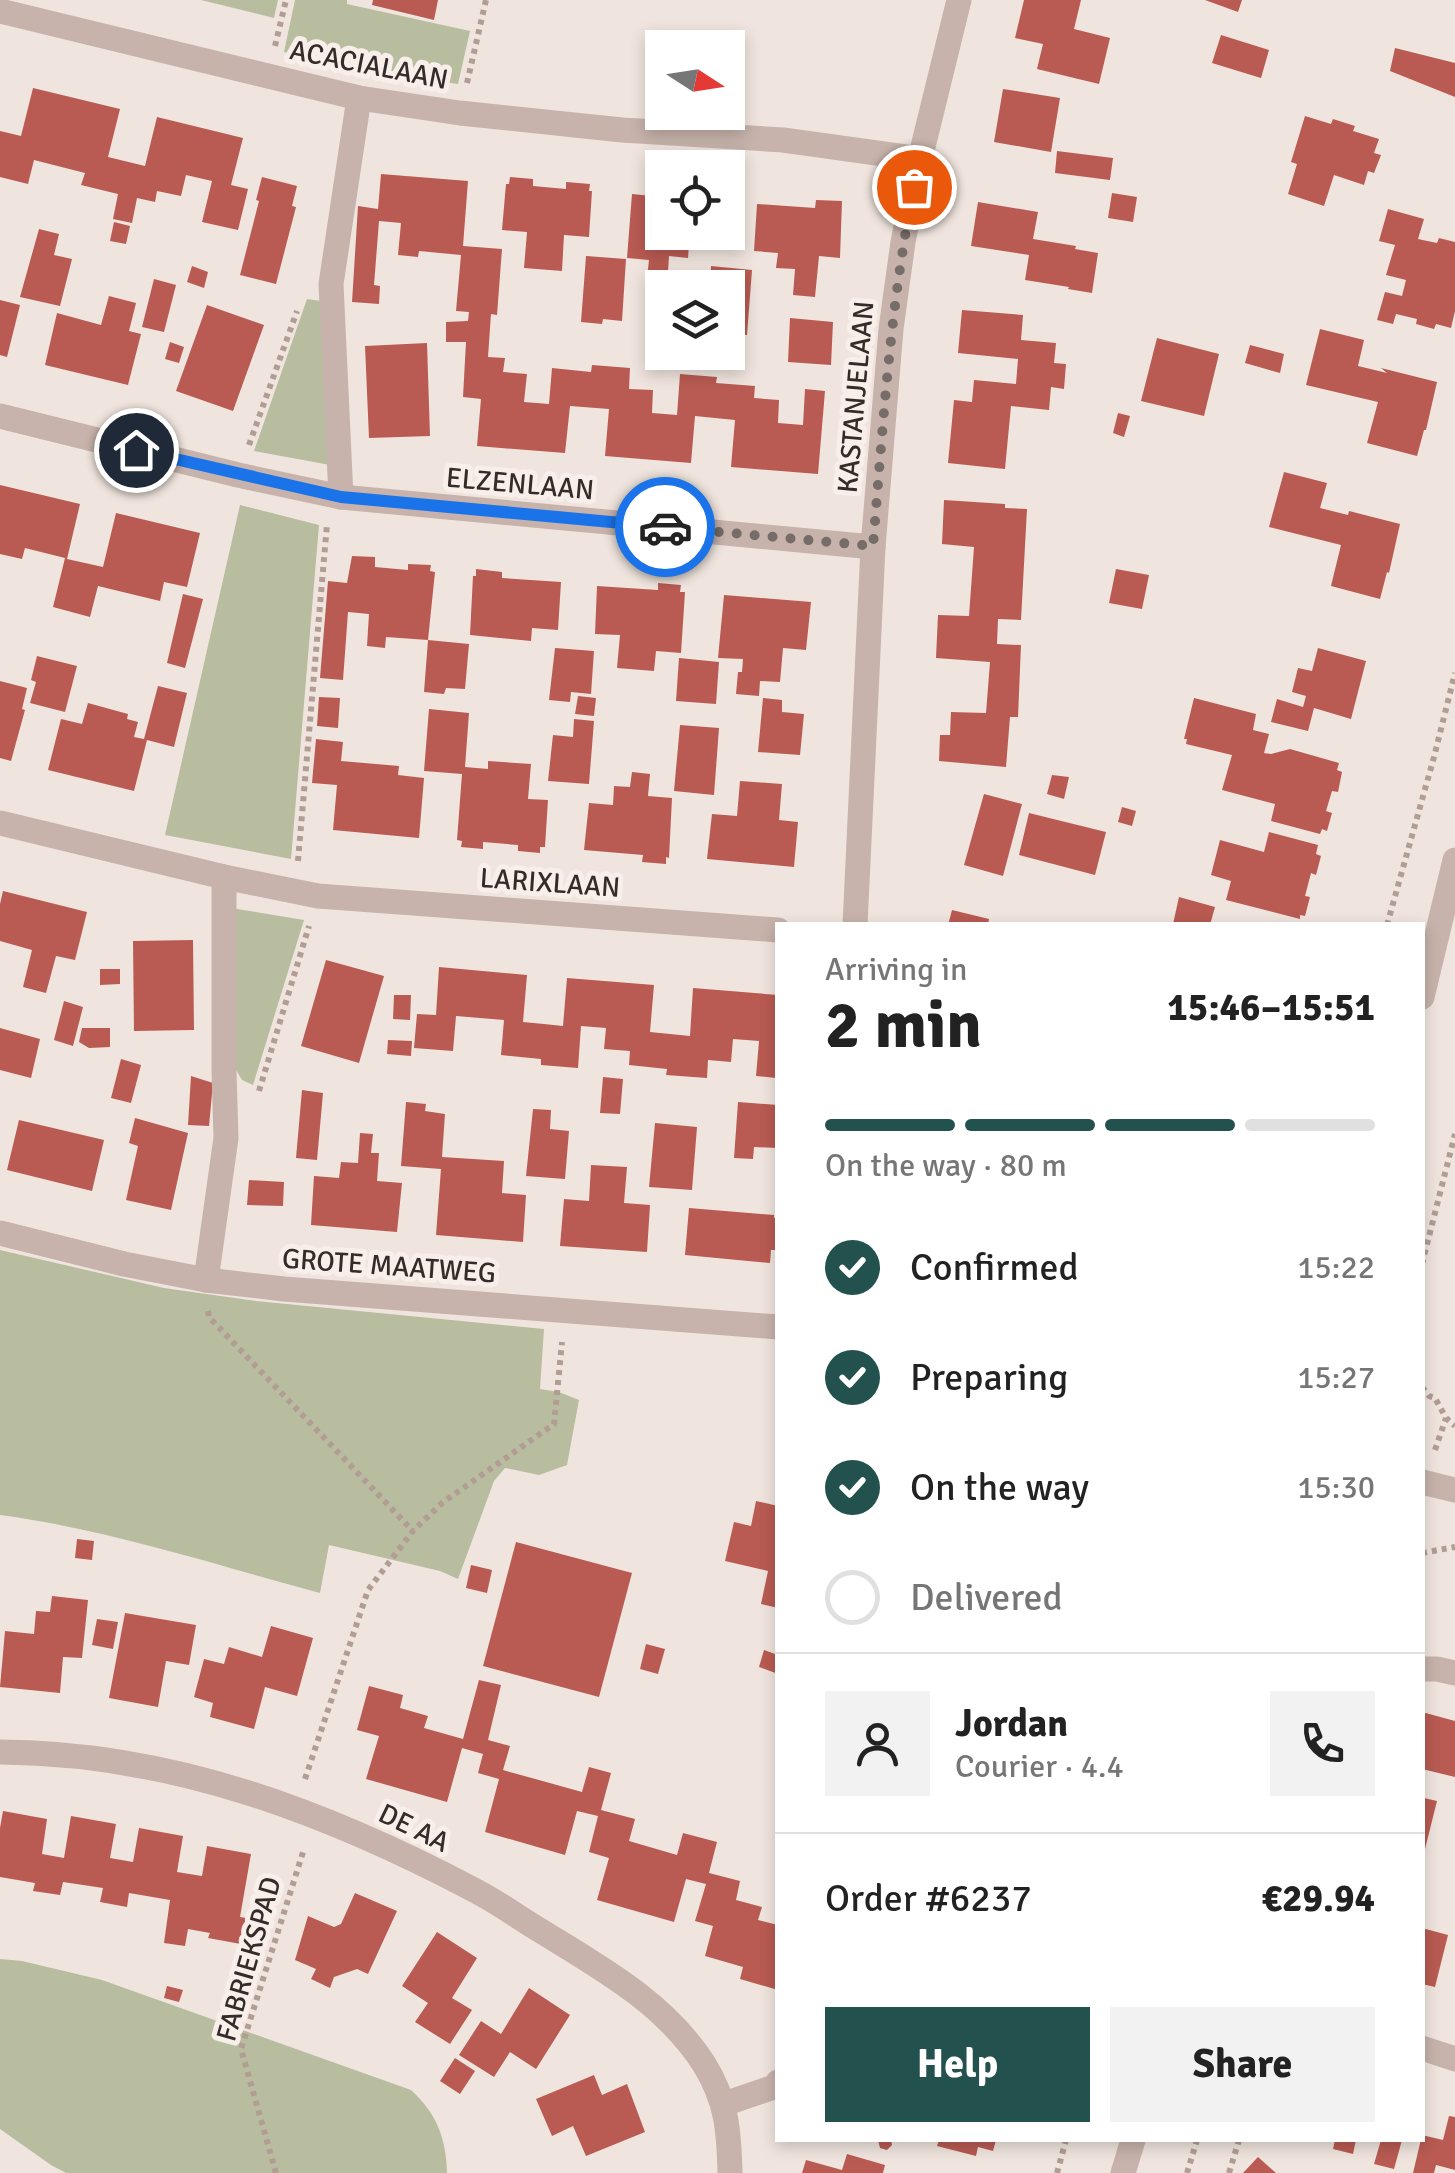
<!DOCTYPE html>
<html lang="en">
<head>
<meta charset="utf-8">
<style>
  :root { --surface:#fff; --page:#f2f2f2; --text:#222; --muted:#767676; --line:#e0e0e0; --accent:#23524e }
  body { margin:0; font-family:Signika,sans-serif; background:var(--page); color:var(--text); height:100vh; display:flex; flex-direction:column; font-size:38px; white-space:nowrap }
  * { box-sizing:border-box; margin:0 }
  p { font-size:32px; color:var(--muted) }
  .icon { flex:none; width:55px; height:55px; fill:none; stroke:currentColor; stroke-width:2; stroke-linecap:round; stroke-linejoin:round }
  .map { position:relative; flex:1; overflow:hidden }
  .side { position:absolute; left:775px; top:922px; width:650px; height:1220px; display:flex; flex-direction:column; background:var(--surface); border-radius:0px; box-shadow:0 5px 15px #0003 }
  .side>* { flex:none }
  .needle { width:65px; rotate:102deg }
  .tools { position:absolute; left:645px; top:30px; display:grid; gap:20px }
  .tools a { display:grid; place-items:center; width:100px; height:100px; border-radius:0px; background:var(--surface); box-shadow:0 5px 15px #0003; font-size:50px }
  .pin { position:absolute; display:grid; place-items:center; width:85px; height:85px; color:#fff; margin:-42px; border:5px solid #fff; border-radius:50%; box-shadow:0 2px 10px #0007 }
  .courier { position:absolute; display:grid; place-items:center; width:100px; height:100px; margin:-50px; border:8px solid #1a73e8; border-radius:50%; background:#fff; color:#222; box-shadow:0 2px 12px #0007 }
  .headline em { font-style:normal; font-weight:700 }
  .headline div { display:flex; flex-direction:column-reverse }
  .headline { display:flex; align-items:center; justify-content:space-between; height:170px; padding:0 50px }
  h1 { font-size:65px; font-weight:700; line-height:75px }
  .bar { display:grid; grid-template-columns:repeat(4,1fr); gap:15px 10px; align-content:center; height:120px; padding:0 50px }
  .bar i { height:12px; border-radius:8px; background:var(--line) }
  .bar .active { background:var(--accent) }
  .bar p { grid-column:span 4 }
  .line { display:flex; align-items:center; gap:25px; padding:0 50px; border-top:2px solid var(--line) }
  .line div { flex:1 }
  .round { display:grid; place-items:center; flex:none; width:105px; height:105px; border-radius:0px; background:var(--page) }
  ol { padding:0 50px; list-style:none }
  li { display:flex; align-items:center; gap:30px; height:110px }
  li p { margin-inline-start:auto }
  li .icon { padding:10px; border-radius:50%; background:var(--accent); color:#fff; stroke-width:4 }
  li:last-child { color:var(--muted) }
  li i { width:55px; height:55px; border:5px solid var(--line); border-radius:50% }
  .button { display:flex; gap:20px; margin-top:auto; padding:20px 50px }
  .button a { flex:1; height:115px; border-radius:0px; background:var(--accent); color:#fff; font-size:40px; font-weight:700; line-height:115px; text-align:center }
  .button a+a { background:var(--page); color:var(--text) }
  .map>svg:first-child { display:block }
  .green { fill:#b8bd9f }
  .building { fill:#b95b52 }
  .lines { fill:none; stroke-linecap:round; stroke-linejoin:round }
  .path { stroke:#b29d95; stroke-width:6; stroke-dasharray:5 5; stroke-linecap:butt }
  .minor { stroke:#c7b3ab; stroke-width:25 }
  .tertiary { stroke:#c7b3ab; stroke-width:25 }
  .done { stroke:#766c68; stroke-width:10; stroke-dasharray:0 18 }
  .route { stroke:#1a73e8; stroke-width:12 }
  .labels { text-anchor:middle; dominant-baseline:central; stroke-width:10; stroke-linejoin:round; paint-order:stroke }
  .street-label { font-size:28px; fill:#352b29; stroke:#f8efea }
</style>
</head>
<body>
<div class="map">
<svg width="1455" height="2173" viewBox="0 0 1455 2173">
  <rect width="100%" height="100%" fill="#f0e5de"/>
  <g class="green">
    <path d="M201,0h77l-4,18z"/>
    <path d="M295,0h52v4l123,27 -12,53 -86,-12 -88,-20z"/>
    <path d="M307,299l14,2 9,164 -76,-14z"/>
    <path d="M240,505l79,20 -28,334 -126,-24z"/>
    <path d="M231,908l73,12 -51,165 -11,-5 -10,-17z"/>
    <path d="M0,1250l164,38 92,13 288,28 -4,60 19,3 20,8 -12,65 -28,10 -34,-7 -11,13 -36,98 -18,-8 -111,-26 -9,48c-104,-28 -214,-64 -320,-78z"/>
    <path d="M0,1959l22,2 80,19 309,110c26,24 35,48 36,83h-381l-15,-8 -51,-36z"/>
  </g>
  <g class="building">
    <path d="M373,0h65l-4,20 -62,-15z"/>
    <path d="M1024,0h57l-7,29 36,9 -11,46 -62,-15 6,-25 -28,-6z"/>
    <path d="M1205,0h37l-4,12z"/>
    <path d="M1221,35l48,15 -8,28 -49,-15z"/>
    <path d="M1395,48l60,15v34l-65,-26z"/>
    <path d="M33,88l87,21 -12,48 37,9 12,-49 86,21 -12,47 17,4 -10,41 -36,-8 10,-41 -26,-6 -5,21 -24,-5 -2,11 -18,-4 -5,25 -19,-4 5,-25 -37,-9 4,-12 -51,-13 -6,24 -28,-7v-46l21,5z"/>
    <path d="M1003,89l57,9 -9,54 -57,-10z"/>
    <path d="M1305,116l26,8 2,-5 22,7 -2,5 26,8 -5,14 7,2 -7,18 -6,-2 -4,14 -30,-10 -10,31 -36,-12 9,-30 -6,-2z"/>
    <path d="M1057,151l56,7 -3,22 -55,-7z"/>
    <path d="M381,174l87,7 -5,65 39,3 -5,66 -6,-1 -3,43 17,1 -2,14 24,2 -3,28 25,2 3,-36 39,4 1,-7 38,3 -1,21 24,1 -1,23 25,2 3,-41 37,3 -1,6 39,3 -1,12 25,2 -1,23 25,2 2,-36 20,2 -7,83 -87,-7 4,-47 -40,-4 -4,47 -86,-7 4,-47 -39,-3 -5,47 -88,-7 4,-47 -18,-2 3,-55h-20v-20l22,-1 1,-9 -13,-1 5,-56 -42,-4 -1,6 -20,-2 3,-32 -22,-2 -5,64 6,1 -1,18 -27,-2 6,-96 20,3z"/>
    <path d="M262,177l35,9 -5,20 4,1 -20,77 -36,-9 19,-74 -3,-1z"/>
    <path d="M510,177l23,2v7l33,3v-7l24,2 -1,7h3l-3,46 -25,-2 -2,36 -38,-3 3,-36 -25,-2 4,-46h3z"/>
    <path d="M1112,193l25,4 -4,25 -25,-4z"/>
    <path d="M632,194l30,3v35h54l-1,15 -26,-2 -1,13 -19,-2 -2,32 -5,1 -16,-1 3,-28 -22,-2z"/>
    <path d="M816,200l26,1 -2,57 -21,-2 -4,41 -22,-2 2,-26 -19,-1 2,-15 -24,-2 3,-47 58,4z"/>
    <path d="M978,202l60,10 -5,27 43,7 -1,3 23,4 -6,40 -24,-4 1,-2 -44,-7 4,-25 -58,-9z"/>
    <path d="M1388,209l36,10 -6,20 19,4 2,-5 16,4v69l-4,17 -15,-4 -2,5 -18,-5 1,-5 -21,-5 -3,10 -16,-4 8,-28 17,4 4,-16 -20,-5 9,-30 -16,-4z"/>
    <path d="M114,222l16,4 -4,18 -16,-3z"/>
    <path d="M39,229l20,5 -5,21 18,4 -12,47 -40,-9z"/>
    <path d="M586,256l40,3 -4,62 -19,-2 -1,5 -21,-2z"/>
    <path d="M192,266l16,6 -4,16 -17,-6z"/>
    <path d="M711,266l41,4 -5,65 -19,-1v-46h-18z"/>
    <path d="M154,279l22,6 -12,47 -22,-5z"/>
    <path d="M109,296l27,7 -7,28 12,3 -13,51 -83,-20 12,-52 44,12z"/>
    <path d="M0,300l20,5 -13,52 -7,-2z"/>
    <path d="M207,305l57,20 -31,86 -57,-20z"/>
    <path d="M962,310l61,5 -2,25 35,3 -2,20 12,1 -2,25 -13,-2 -2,23 -38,-4 -6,63 -57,-6 6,-63 18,2 2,-22 42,4 2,-25 -60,-6z"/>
    <path d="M790,318l43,4 -2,43 -43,-3z"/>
    <path d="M1320,329l44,11 -6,26 29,7 -6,-5 56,14 -11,48h-2l-7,26 -50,-13 11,-41 -72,-17z"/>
    <path d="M1157,338l62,16 -15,62 -63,-15z"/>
    <path d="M170,342l14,5 -5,16 -14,-4z"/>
    <path d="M427,343l3,93 -61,2 -4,-92z"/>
    <path d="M1250,345l34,9 -4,19 -35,-10z"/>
    <path d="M1118,413l12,3 -6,21 -11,-4z"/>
    <path d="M1284,472l43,11 -7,25 28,7 1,-4 51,13 -11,49 -2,-1 -7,27 -49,-13 10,-41 -72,-18z"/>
    <path d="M0,485l80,19 -13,55 36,8 13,-54 84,20 -13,54 -23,-5 -4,19 -62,-15 -8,31 -37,-10 12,-49 -40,-10 -3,11 -22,-5z"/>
    <path d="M944,500l61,4v4l22,1 -6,111 -23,-1 -1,25 24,1 -3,72h-8l-4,50 -67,-6 1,-26h10l1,-23 35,1 4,-51 -54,-4 2,-43 31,1 5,-69 -32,-3z"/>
    <path d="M352,556l23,1v10l33,3v-6l23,1 -1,6 5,1 -7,68 -42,-3 -1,11 -18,-2 2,-32 -21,-2 -5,68 -23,-2 8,-97 19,2z"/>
    <path d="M476,569l26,3v6l59,4 -3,48 -26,-2 -1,13 -61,-6 3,-59h3z"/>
    <path d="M1116,569l33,6 -7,34 -33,-6z"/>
    <path d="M658,583l23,2 -1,7h5l-4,61 -25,-2 -2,20 -37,-3 3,-33 -25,-1 2,-48 61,4z"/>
    <path d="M183,594l20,5 -18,69 -18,-5z"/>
    <path d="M724,595l87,7 -5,48 -23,-2 -3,34 -20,-1 -1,15 -23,-2 2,-22h4l1,-13 -25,-1z"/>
    <path d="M428,640l41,4 -4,45 -19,-1 -2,6 -20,-2z"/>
    <path d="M555,648l39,3 -3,43 -20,-2 -1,10 -21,-2z"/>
    <path d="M1318,648l48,13 -15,58 -37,-11 -6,23 -37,-9 6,-23 26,8 3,-11 -14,-4 6,-24 14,3z"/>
    <path d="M37,656l40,10 -12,46 -35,-9 6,-21 -5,-2z"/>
    <path d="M679,658l40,4 -3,42 -40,-3z"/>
    <path d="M0,681l27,7 -5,21 3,1 -14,51 -11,-3z"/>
    <path d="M158,686l29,7 -13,54 -27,-7 -13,51 -86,-21 13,-51 21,5 6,-21 40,11 -1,5 11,3 -4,15 10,2z"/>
    <path d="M578,696l18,2 -2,18 -19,-2z"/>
    <path d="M319,697l21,1 -2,30 -21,-2z"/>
    <path d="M763,698l19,2v12l22,2 -4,41 -42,-3z"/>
    <path d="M1194,698l62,16 -3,16 16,4 -5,19 7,1 19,-5 49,14 -2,7 5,2 -4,20 -6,-1 -6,20 6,2 -5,18 -5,-2 -2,5 -49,-13 4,-17 -53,-14 10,-35 -46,-11 1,-5h-3z"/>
    <path d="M429,709l40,4 -4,54 23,2v-8l43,3 -3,35 20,1 -3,47h-5v6l-22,-2v-6l-35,-3v7l-22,-2 1,-6 -5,-1 5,-66 -38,-3z"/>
    <path d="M574,719l20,2 -5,63 -41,-3 5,-46 20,2z"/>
    <path d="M680,725l39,3 -5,67 -40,-4z"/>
    <path d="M316,739l27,3 -2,19 58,5 -1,9 26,3 -5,60 -86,-8 4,-45 -25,-2z"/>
    <path d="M632,772l18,2 -2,22 24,2 -3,60 -3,-1v7l-24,-2 1,-7 -59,-5 5,-47 24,2 1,-19 16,1z"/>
    <path d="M1052,775l17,2 -5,22 -17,-5z"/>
    <path d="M740,781l42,3 -3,36 19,2 -4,45 -87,-8 5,-45 25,2z"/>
    <path d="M984,794l38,10 -19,72 -39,-11z"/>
    <path d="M1122,807l14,4 -4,15 -14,-4z"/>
    <path d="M1029,813l77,19 -11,43 -76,-20z"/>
    <path d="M1269,832l49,13 -2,9 5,2 -5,19 -5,-2 -6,23 5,1 -5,19 -5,-1v4l-74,-19 5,-19 -20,-6 9,-35 44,12z"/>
    <path d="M3,891l84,21 -12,48 -19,-4 -10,37 -23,-6 9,-37 -32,-9v-37z"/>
    <path d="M1179,897l36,10 -5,18 -37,-1z"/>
    <path d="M952,910l37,9 -1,6h-40z"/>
    <path d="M193,940l1,90 -60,1 -1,-90z"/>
    <path d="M326,960l58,16 -25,87 -58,-17z"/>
    <path d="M439,967l88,8 -4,47 21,2 19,2 4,-48 87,7 -4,47 40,4 3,-48 85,7 -2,83 -20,-2 3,-35 -26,-2 -2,23 -23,-2 -1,18 -41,-3 1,-6 -38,-4 1,-14 -26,-2 2,-21 -25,-2 -3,42 -37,-3v-6l-40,-4 3,-35 -48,-4 -3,35 -39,-3 3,-34 19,1z"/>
    <path d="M100,969h20v15l-20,1z"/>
    <path d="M394,995h17l-1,25 -17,-1z"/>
    <path d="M64,1001l19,6 -10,39 -19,-6z"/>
    <path d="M0,1028l40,11 -9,39 -31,-8z"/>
    <path d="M82,1028h28v19l-21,1 -10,-6z"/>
    <path d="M388,1040l24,1 -1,15 -24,-2z"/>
    <path d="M121,1059l20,6 -10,38 -20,-5z"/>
    <path d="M191,1076l22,7 -4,43 -21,-1z"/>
    <path d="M603,1077l20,2 -3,35 -20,-1z"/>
    <path d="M302,1090l21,3 -6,67 -21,-2z"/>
    <path d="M406,1102l20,2 -1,7 20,3 -3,43 62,4 -2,32 24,2 -3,47 -87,-7 5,-66 -40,-3z"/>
    <path d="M738,1102l40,3 -1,43 -23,-1 -1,12 -19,-1z"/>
    <path d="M533,1109l18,1 -1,19 19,2 -4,48 -39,-3z"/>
    <path d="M135,1118l53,15 -17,77 -45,-10 12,-54 -9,-3z"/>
    <path d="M19,1120l85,20 -12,51 -85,-21z"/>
    <path d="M655,1123l42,4 -5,63 -43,-3z"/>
    <path d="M360,1133l13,1 -2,19h8l-2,28 25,2 -5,49 -86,-7 3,-49 25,2 2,-16 17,1z"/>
    <path d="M591,1165l36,2 -3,36 26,2 -3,47 -87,-6 4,-47 25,2z"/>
    <path d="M249,1180l35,2 -1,24 -36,-1z"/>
    <path d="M689,1208l85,7v3h4v32h-7l-1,13 -85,-8z"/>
    <path d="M756,1501l22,5v102l-17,-4 7,-33 -43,-10 9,-39 17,4z"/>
    <path d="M77,1539l17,2 -2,19 -17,-2z"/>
    <path d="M516,1542l116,31 -33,124 -116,-31z"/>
    <path d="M471,1565l21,5 -5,23 -21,-5z"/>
    <path d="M52,1596l36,4 -6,58 -19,-1 -3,36 -60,-6 5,-56 29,3 2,-23 14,1z"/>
    <path d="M125,1613l71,12 -7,40 -23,-4 -8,46 -49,-9z"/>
    <path d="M97,1619l21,3 -5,27 -21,-4z"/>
    <path d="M271,1626l42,12 -16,58 -32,-9 -11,42 -44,-12 3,-14 -19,-6 10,-38 20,5 5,-17 33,10z"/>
    <path d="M646,1644l19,5 -7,25 -18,-5z"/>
    <path d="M764,1650l14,5v19l-19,-7z"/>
    <path d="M479,1680l22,5 -13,55 22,6 -7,24 79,22 7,-25 22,6 -10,37 34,9 -6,22 48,14 6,-22 34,9 -8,31 31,8 -4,19 26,7 -4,13 20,5v65l-38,-11 3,-12 -38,-11 8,-30 -18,-5 11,-37 -20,-5 -12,43 -77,-22 12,-42 -20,-6 9,-36 -21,-5 -12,44 -80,-23 14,-53 -21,-6 5,-19 -21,-6 -15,54 -81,-23 13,-43 -22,-6 12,-44 34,9 -3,13 28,8 -4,12 39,11z"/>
    <path d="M1422,1712l33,9v56l-33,-8z"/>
    <path d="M1424,1798l13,3 -13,52 -2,-49z"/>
    <path d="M3,1811l44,8 -5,35 22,4 7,-42 45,8 -6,34 23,4 6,-34 44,8 -6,36 25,4 5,-30 44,8 -11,63 6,1 -5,26 -33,-6 2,-5 -22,-4 -3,17 -21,-3 6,-43 -41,-7 -2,14 -27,-5 3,-14 -40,-6 -3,13 -27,-4 2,-8 -35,-6v-49z"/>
    <path d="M355,1893l42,18 -29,63 -11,-5 -23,8 -4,11 -19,-9 5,-10 -21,-9 13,-44 26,11 7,-3z"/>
    <path d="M1422,1928l26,7 -13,52 -13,-3z"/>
    <path d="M437,1932l40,26 -25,40 20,12 -22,34 -35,-22 13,-19 -26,-17z"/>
    <path d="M167,1986l16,4 -4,12 -15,-4z"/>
    <path d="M529,1988l41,27 -34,54 -26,-17 -16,25 -35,-22 22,-34 20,13z"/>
    <path d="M455,2058l20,13 -15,23 -20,-13z"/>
    <path d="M594,2075l8,20 25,-11 18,48 -59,24 -13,-30 -21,10 -16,-37z"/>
    <path d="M1449,2116l6,1v53l-19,-5 -2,8h-21l9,-38 21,5z"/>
    <path d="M878,2140h13l1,5 -5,5 -7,-2z"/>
    <path d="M939,2140h57l-3,11 -15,-4 -2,9 -39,-10z"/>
    <path d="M1335,2140h21l-3,14 -20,-5z"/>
    <path d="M1381,2140h21l-8,29 -20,-5z"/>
    <path d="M847,2154l38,11 -2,8h-81l4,-13 36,10z"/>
    <path d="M1258,2157l18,16h-33z"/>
  </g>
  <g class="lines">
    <g class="path">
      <path d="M275,46l11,-46"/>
      <path d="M467,83l19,-83"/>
      <path d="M249,445l48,-134"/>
      <path d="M298,861l29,-337"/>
      <path d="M1387,925l47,-168 21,-84"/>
      <path d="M259,1091l50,-165"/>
      <path d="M1422,1264l33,-130"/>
      <path d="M208,1311l1,6 204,214"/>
      <path d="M1422,1387l7,9 6,2 11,20 9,8"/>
      <path d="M1435,1450l11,-32"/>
      <path d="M1422,1553l33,-6"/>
      <path d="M305,1779l63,-189 45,-59 29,-28 112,-79 8,-82"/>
      <path d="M276,2173l-35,-124 63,-200"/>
      <path d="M1057,2173l9,-33"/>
      <path d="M1187,2173l10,-33"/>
      <path d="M1229,2173l10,-33"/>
    </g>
    <g class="minor">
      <path d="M0,11l359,87 101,15 162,17 161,10 137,19"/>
      <path d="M0,416l238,59 103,22 532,50"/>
      <path d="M341,497l-10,-213 28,-186"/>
      <path d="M0,823l224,54 94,19 460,34"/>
      <path d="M855,925l18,-378 18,-218 12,-87 17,-83 39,-159"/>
      <path d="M0,1233l124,31 82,16 78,9 494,38"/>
      <path d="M206,1280l20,-142 -2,-67v-194"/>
      <path d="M1422,1482l33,8"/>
      <path d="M1422,1669h15l18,4"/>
      <path d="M0,1752c172,1 326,60 476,139 23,12 43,27 65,40 60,37 124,72 163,133 23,37 25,67 26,109"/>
      <path d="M1422,2048l33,11"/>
      <path d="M724,2104l50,-17 4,-5"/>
    </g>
    <g class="tertiary">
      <path d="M1422,997l33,-137"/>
      <path d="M1123,2173l10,-33"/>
    </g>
  </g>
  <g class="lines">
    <path class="done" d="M665,527l208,19c10,-120 17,-240 41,-359"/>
    <path class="route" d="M136,450l205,47 324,30"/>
  </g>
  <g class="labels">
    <g class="street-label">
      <text transform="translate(369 65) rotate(11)">ACACIALAAN</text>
      <text transform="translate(856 397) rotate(-85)">KASTANJELAAN</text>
      <text transform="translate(520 484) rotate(5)">ELZENLAAN</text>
      <text transform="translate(550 883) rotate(4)">LARIXLAAN</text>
      <text transform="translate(389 1266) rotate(4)">GROTE MAATWEG</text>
      <text transform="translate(414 1828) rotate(26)">DE AA</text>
      <text transform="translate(249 1959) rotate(-74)">FABRIEKSPAD</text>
    </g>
  </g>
</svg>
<div class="tools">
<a><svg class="needle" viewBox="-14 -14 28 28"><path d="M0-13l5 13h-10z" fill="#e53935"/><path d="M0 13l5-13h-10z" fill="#767676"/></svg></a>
<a><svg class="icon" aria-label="locate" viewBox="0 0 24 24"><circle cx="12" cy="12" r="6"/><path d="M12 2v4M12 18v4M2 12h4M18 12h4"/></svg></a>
<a><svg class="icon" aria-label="layers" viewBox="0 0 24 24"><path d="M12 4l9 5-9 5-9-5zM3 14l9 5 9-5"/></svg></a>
</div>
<div class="pin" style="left:914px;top:187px;background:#ea580c"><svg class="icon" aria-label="bag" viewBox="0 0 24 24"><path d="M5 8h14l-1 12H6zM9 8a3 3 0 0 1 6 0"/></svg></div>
<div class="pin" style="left:136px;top:450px;background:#1f2937"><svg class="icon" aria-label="home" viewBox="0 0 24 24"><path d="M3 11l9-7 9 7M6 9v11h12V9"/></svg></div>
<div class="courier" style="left:665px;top:527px"><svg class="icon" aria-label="car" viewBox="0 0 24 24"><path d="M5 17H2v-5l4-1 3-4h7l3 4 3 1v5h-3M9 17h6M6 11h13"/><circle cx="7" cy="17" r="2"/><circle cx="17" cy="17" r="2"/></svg></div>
<section class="side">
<div class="headline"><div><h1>2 min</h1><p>Arriving in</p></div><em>15:46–15:51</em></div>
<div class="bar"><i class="active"></i><i class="active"></i><i class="active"></i><i></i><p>On the way · 80 m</p></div>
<ol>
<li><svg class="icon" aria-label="check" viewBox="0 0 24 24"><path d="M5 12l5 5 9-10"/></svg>Confirmed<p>15:22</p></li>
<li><svg class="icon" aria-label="check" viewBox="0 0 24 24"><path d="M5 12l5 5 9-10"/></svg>Preparing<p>15:27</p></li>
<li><svg class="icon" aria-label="check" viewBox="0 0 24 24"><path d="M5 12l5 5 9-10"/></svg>On the way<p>15:30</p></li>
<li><i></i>Delivered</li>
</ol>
<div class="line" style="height:180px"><a class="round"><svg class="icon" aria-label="person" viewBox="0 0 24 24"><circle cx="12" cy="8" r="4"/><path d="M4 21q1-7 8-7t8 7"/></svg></a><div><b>Jordan</b><p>Courier · 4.4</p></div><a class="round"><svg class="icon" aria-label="phone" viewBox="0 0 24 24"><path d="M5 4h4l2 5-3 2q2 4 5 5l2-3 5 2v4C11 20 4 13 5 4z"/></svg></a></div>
<div class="line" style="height:130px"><div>Order #6237</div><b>€29.94</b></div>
<div class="button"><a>Help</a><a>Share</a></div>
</section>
</div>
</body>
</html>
